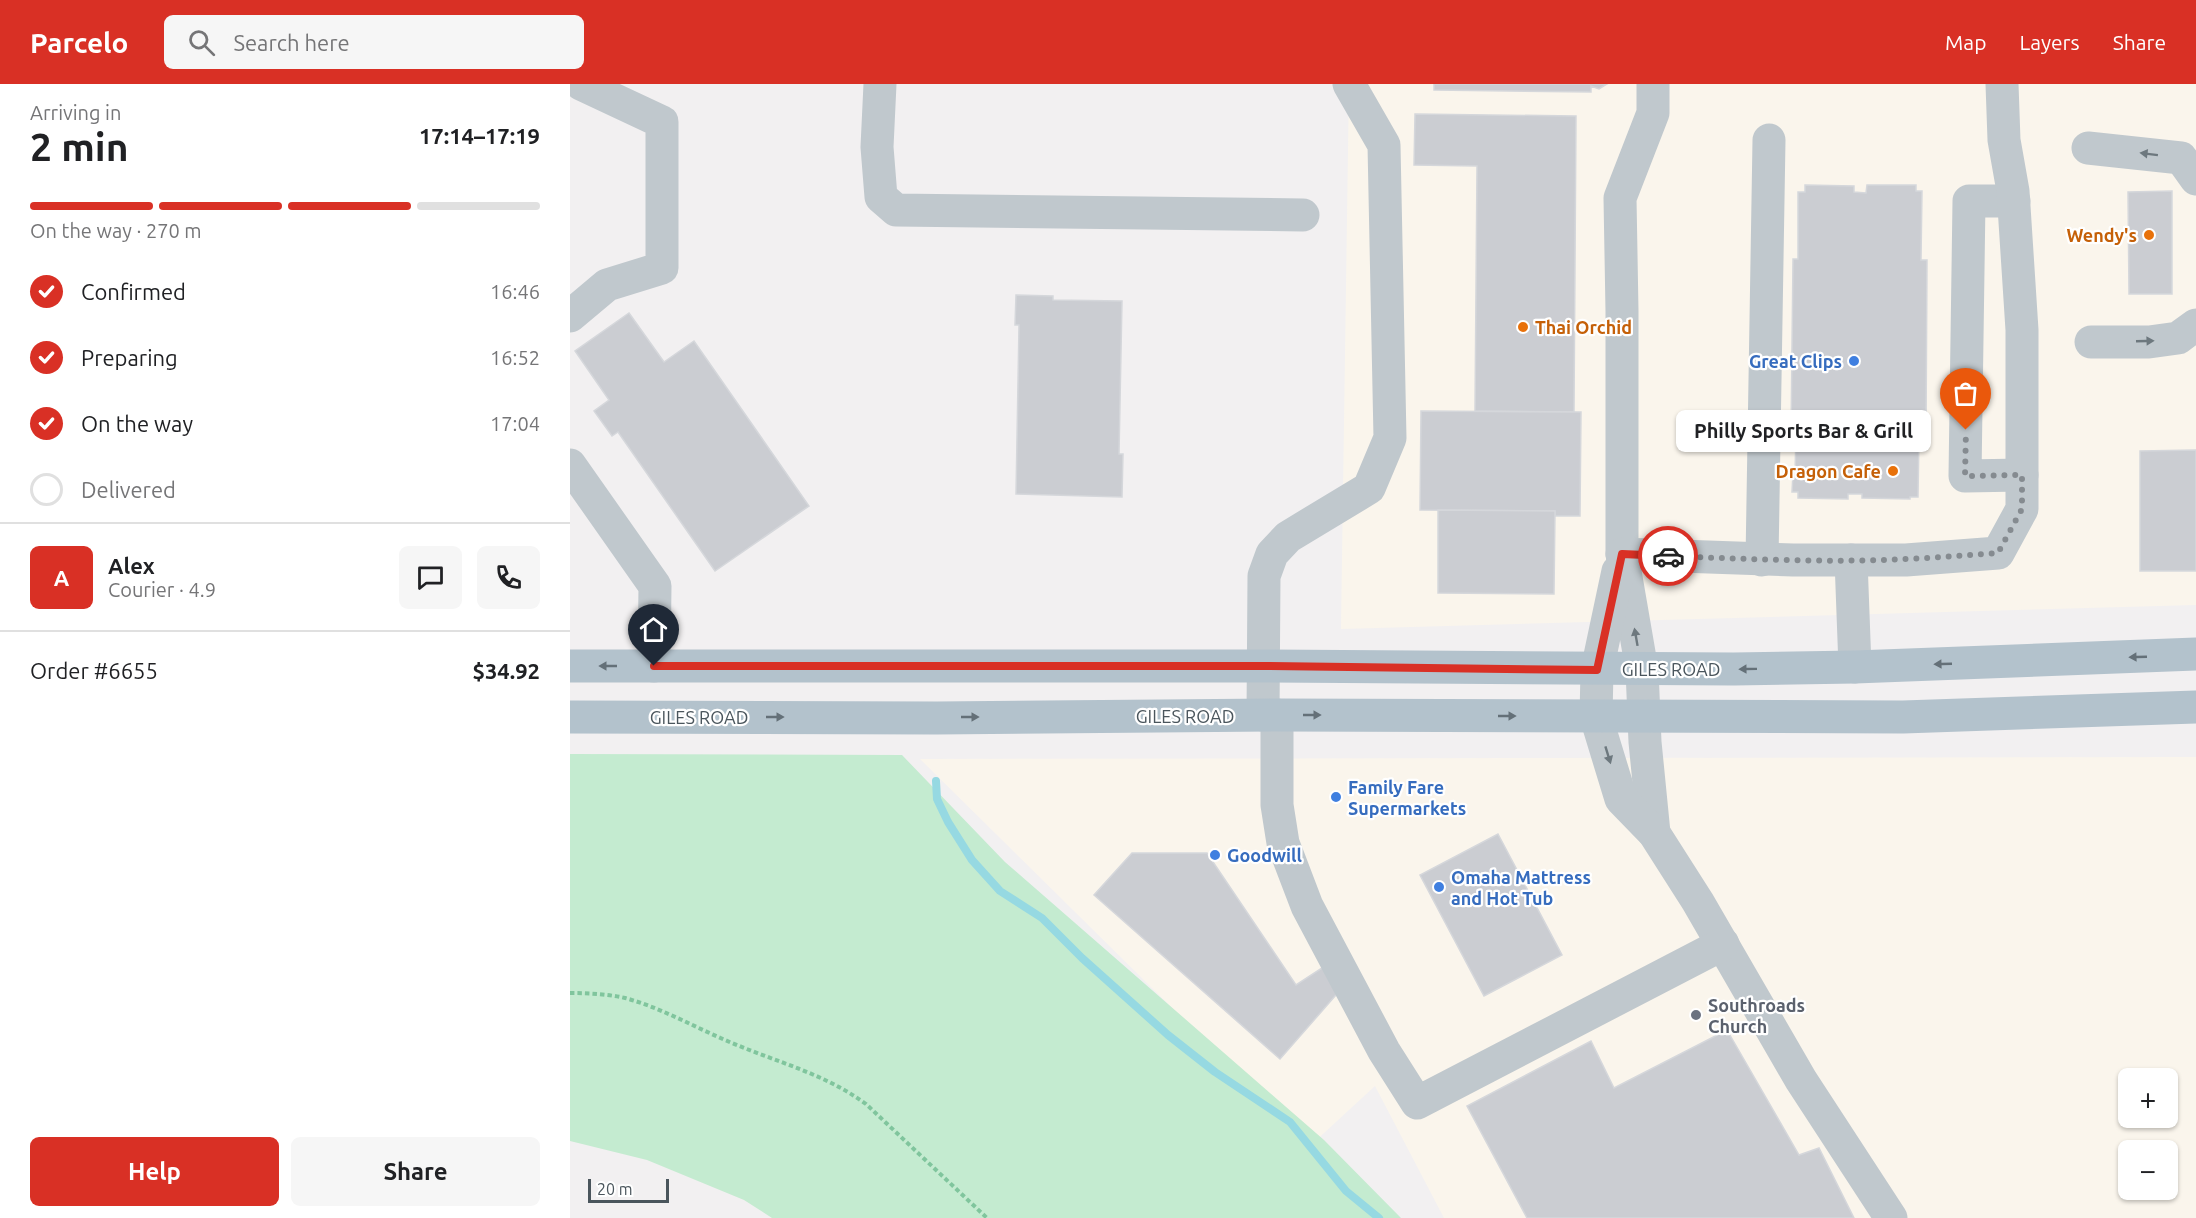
<!DOCTYPE html>
<html lang="en">
<head>
<meta charset="utf-8">
<style>
  :root { --surface:#fff; --page:#f6f6f6; --text:#202124; --muted:#757577; --line:#e0e0e0; --accent:#d93025 }
  body { margin:0; font-family:Ubuntu,sans-serif; background:var(--page); color:var(--text); height:100vh; display:flex; flex-direction:column; font-size:22px; white-space:nowrap }
  * { box-sizing:border-box; margin:0 }
  p { font-size:20px; color:var(--muted) }
  .icon { flex:none; width:33px; height:33px; fill:none; stroke:currentColor; stroke-width:2; stroke-linecap:round; stroke-linejoin:round }
  .map { position:relative; flex:1; overflow:hidden }
  .sheet { display:flex; flex-direction:column; background:var(--surface); width:570px }
  .sheet>* { flex:none }
  .tools { position:absolute; left:1548px; top:984px; display:grid; gap:12px }
  .tools a { display:grid; place-items:center; width:60px; height:60px; border-radius:9px; background:var(--surface); box-shadow:0 2px 4px #0004; font-size:30px }
  .scale { position:absolute; left:18px; bottom:15px; width:81px; box-sizing:border-box; padding-left:6px; border:3px solid #4a555c; border-top:0; font-size:16px; line-height:21px; white-space:nowrap; color:#4a555c; -webkit-text-stroke:4px #fff; paint-order:stroke }
  .pin { position:absolute; display:grid; place-items:center; width:51px; height:51px; color:#fff; margin:-62px -26px; border-radius:50% 50% 50% 0; rotate:-45deg; box-shadow:0 0 6px #0007 }
  .pin .icon { rotate:45deg }
  .courier { position:absolute; display:grid; place-items:center; width:60px; height:60px; margin:-30px; border:4px solid #d93025; border-radius:50%; background:#fff; color:#222; box-shadow:0 2px 8px #0007 }
  .bubble { position:absolute; height:42px; border-radius:9px; background:var(--surface); box-shadow:0 2px 4px #0004; font-size:20px; font-weight:700; line-height:42px; text-align:center }
  .overview em { font-style:normal; font-weight:700 }
  .overview div { display:flex; flex-direction:column-reverse }
  .overview { display:flex; align-items:center; justify-content:space-between; height:102px; padding:0 30px }
  h1 { font-size:39px; font-weight:700; line-height:45px }
  .bar { display:grid; grid-template-columns:repeat(4,1fr); gap:9px 6px; align-content:center; height:72px; padding:0 30px }
  .bar i { height:8px; border-radius:4px; background:var(--line) }
  .bar .selected { background:var(--accent) }
  .bar p { grid-column:span 4 }
  .line { display:flex; align-items:center; gap:15px; padding:0 30px; border-top:2px solid var(--line) }
  .line div { flex:1 }
  .round { display:grid; place-items:center; flex:none; width:63px; height:63px; border-radius:9px; background:var(--page) }
  ol { padding:0 30px; list-style:none }
  li { display:flex; align-items:center; gap:18px; height:66px }
  li p { margin-inline-start:auto }
  li .icon { padding:6px; border-radius:50%; background:var(--accent); color:#fff; stroke-width:4 }
  li:last-child { color:var(--muted) }
  li i { width:33px; height:33px; border:3px solid var(--line); border-radius:50% }
  .button { display:flex; gap:12px; margin-top:auto; padding:12px 30px }
  .button a { flex:1; height:69px; border-radius:9px; background:var(--accent); color:#fff; font-size:24px; font-weight:700; line-height:69px; text-align:center }
  .button a+a { background:var(--page); color:var(--text) }
  header { display:flex; align-items:center; gap:36px; box-sizing:border-box; height:84px; padding:0 30px; background:var(--accent); color:#fff }
  header strong { font-size:28px }
  nav { display:flex; gap:33px; margin-inline-start:auto; font-size:21px }
  .search { width:420px; height:54px; background:var(--page); display:flex; align-items:center; gap:15px; box-sizing:border-box; padding:0 21px; border-radius:9px; color:var(--muted); font-size:22px }
  main { display:flex; flex:1; min-height:0 }
  .map>svg:first-child { display:block }
  .commercial { fill:#faf5ec; fill-rule:evenodd }
  .green { fill:#c4ebd0 }
  .lines { fill:none; stroke-linecap:round; stroke-linejoin:round }
  .stream { stroke:#96d9e2; stroke-width:8 }
  .building { fill:#cbcdd2; stroke:#d5d7db; stroke-width:1.5 }
  .path { stroke:#80c59d; stroke-width:4; stroke-dasharray:4.5 3; stroke-linecap:butt }
  .minor { stroke:#c0c8cd; stroke-width:33 }
  .major { stroke:#b3c2cc; stroke-width:33 }
  .oneway { fill:#6d787e }
  .oneway2 { fill:#647078 }
  .done { stroke:#858b90; stroke-width:6; stroke-dasharray:0 10.8 }
  .route { stroke:#d93025; stroke-width:8 }
  .food-dot { fill:#e8710a; stroke:#fff; stroke-width:2 }
  .shop-dot { fill:#3f7fe0; stroke:#fff; stroke-width:2 }
  .worship-dot { fill:#6b7280; stroke:#fff; stroke-width:2 }
  .labels { text-anchor:middle; dominant-baseline:central; stroke-width:4.5; stroke-linejoin:round; paint-order:stroke }
  .food-label { font-size:18px; font-weight:bold; fill:#c56008; stroke:#fff; text-anchor:end }
  .shop-label { font-size:18px; font-weight:bold; fill:#366cbe; stroke:#fff; text-anchor:start }
  .street-label { font-size:18px; fill:#4a555c; stroke:#fff }
  .worship-label { font-size:18px; font-weight:bold; fill:#5b616d; stroke:#fff; text-anchor:start }
</style>
</head>
<body>
<header>
<strong>Parcelo</strong>
<div class="search"><svg class="icon" aria-label="search" viewBox="0 0 24 24"><circle cx="10" cy="10" r="6"/><path d="M15 15l6 6"/></svg>Search here</div>
<nav><a>Map</a><a>Layers</a><a>Share</a></nav>
</header>
<main>
<section class="sheet">
<div class="overview"><div><h1>2 min</h1><p>Arriving in</p></div><em>17:14–17:19</em></div>
<div class="bar"><i class="selected"></i><i class="selected"></i><i class="selected"></i><i></i><p>On the way · 270 m</p></div>
<ol>
<li><svg class="icon" aria-label="check" viewBox="0 0 24 24"><path d="M5 12l5 5 9-10"/></svg>Confirmed<p>16:46</p></li>
<li><svg class="icon" aria-label="check" viewBox="0 0 24 24"><path d="M5 12l5 5 9-10"/></svg>Preparing<p>16:52</p></li>
<li><svg class="icon" aria-label="check" viewBox="0 0 24 24"><path d="M5 12l5 5 9-10"/></svg>On the way<p>17:04</p></li>
<li><i></i>Delivered</li>
</ol>
<div class="line" style="height:108px"><b class="round" style="background:var(--accent);color:#fff">A</b><div><b>Alex</b><p>Courier · 4.9</p></div><a class="round"><svg class="icon" aria-label="chat" viewBox="0 0 24 24"><path d="M4 5h16v11H9l-5 4z"/></svg></a><a class="round"><svg class="icon" aria-label="phone" viewBox="0 0 24 24"><path d="M5 4h4l2 5-3 2q2 4 5 5l2-3 5 2v4C11 20 4 13 5 4z"/></svg></a></div>
<div class="line" style="height:78px"><div>Order #6655</div><b>$34.92</b></div>
<div class="button"><a>Help</a><a>Share</a></div>
</section>
<div class="map">
<svg width="1626" height="1134" viewBox="0 0 1626 1134">
  <rect width="100%" height="100%" fill="#f2f0f1"/>
  <g class="commercial">
    <path d="M779,0h847v521l-855,24z"/>
    <path d="M1626,673v461h-752l-69,-132 -64,59 -391,-386zM1558,994h40v40h-40zM1558,1066h40v40h-40z"/>
  </g>
  <path class="green" d="M0,670l332,1 103,107 319,278 77,78h-629l-28,-18 -97,-40 -77,-19z"/>
  <g class="lines">
    <path class="stream" d="M366,697l1,18 11,23 24,38 28,31 42,27 40,40 86,77 47,37 75,50 56,69 33,27"/>
  </g>
  <g class="building">
    <path d="M864,0h173l-8,5 -8,-3v6l-157,-2z"/>
    <path d="M845,30l161,2 -2,296 -99,-1 2,-245 -63,-1z"/>
    <path d="M1235,101l49,1v6l12,1 1,-8h49v6h6l-1,69h6l-1,173 -7,2 -1,62h-8v2l-48,-1v-4h-14v5l-50,-1v-6h-6l1,-19h2l1,-39h-5l2,-175h5v-67h7z"/>
    <path d="M1602,107v103h-43l-1,-102z"/>
    <path d="M446,211l37,1v4l69,1 -3,153h4l-1,43 -106,-3 3,-169h-4z"/>
    <path d="M59,229l35,49 30,-21 115,165 -94,65 -97,-139 -6,4 -18,-25 15,-11 -34,-49z"/>
    <path d="M851,327l160,1 -1,104h-25v-5l-135,-1z"/>
    <path d="M1626,366v121h-56v-120z"/>
    <path d="M868,426l117,1 -1,83 -116,-1z"/>
    <path d="M928,750l64,121 -78,41 -64,-121z"/>
    <path d="M562,769h75l89,132 32,-21 15,23 -63,72 -186,-164z"/>
    <path d="M1157,946l72,125 20,-7 35,70h-327l-60,-112 124,-65 23,47z"/>
  </g>
  <g class="lines">
    <path class="path" d="M0,909c18,0 37,1 55,5 37,10 71,30 107,45 45,19 93,31 134,61l121,114"/>
    <g class="minor">
      <path d="M310,0l-3,63 4,50 15,13 407,5"/>
      <path d="M1083,0v29l-33,85 2,113v243l20,116 3,72 9,91"/>
      <path d="M1518,64l93,10 15,21"/>
      <path d="M1444,117h-45l-4,275 57,-1"/>
      <path d="M0,232l37,-31 55,-17v-146l-81,-38"/>
      <path d="M1521,258h58l29,-4 18,-13"/>
      <path d="M0,381l85,121 -1,80"/>
      <path d="M1052,470l171,6h113l92,-7 24,-44v-179l-9,-139 -9,-51 -2,-56"/>
      <path d="M1192,476l7,-420"/>
      <path d="M1281,476l4,107"/>
      <path d="M1048,487l-21,99 -1,47 25,82 33,34 44,69 103,178 90,138"/>
      <path d="M693,631l1,-139 8,-22 16,-17 81,-49 21,-50 -6,-293 -35,-61"/>
      <path d="M707,631v90l6,38 24,63 77,145 33,52 306,-159"/>
    </g>
    <g class="major">
      <path d="M0,582h693l471,3 121,-2 341,-13"/>
      <path d="M0,633l367,1 340,-3 626,2 293,-10"/>
    </g>
  </g>
  <defs><path id="oneway-solid" d="M-6-.8H1V-3.2L6.5 0L1 3.2V.8H-6Z" transform="scale(1.5)"/></defs>
  <g class="oneway">
    <use href="#oneway-solid" transform="translate(1579 70) rotate(-173)"/>
    <use href="#oneway-solid" transform="translate(1575 257) rotate(-2)"/>
    <use href="#oneway-solid" transform="translate(1066 553) rotate(-100)"/>
    <use href="#oneway-solid" transform="translate(1038 671) rotate(73)"/>
  </g>
  <g class="oneway2">
    <use href="#oneway-solid" transform="translate(1568 573) rotate(178)"/>
    <use href="#oneway-solid" transform="translate(1373 580) rotate(178)"/>
    <use href="#oneway-solid" transform="translate(38 582) rotate(-180)"/>
    <use href="#oneway-solid" transform="translate(1178 585) rotate(179)"/>
    <use href="#oneway-solid" transform="translate(742 631)"/>
    <use href="#oneway-solid" transform="translate(937 632)"/>
    <use href="#oneway-solid" transform="translate(205 633)"/>
    <use href="#oneway-solid" transform="translate(400 633)"/>
  </g>
  <g class="lines">
    <path class="done" d="M1098,472c79,3 159,7 238,3 31,-1 61,-4 92,-6l24,-44v-34l-57,1 1,-46"/>
    <path class="route" d="M84,582h609l334,4 25,-116 46,2"/>
  </g>
  <g class="food-dot">
    <circle cx="1579" cy="151" r="6"/>
    <circle cx="953" cy="243" r="6"/>
    <circle cx="1323" cy="387" r="6"/>
  </g>
  <g class="shop-dot">
    <circle cx="1284" cy="277" r="6"/>
    <circle cx="766" cy="713" r="6"/>
    <circle cx="645" cy="771" r="6"/>
    <circle cx="869" cy="803" r="6"/>
  </g>
  <circle class="worship-dot" cx="1126" cy="931" r="6"/>
  <g class="labels">
    <g class="food-label">
      <text x="1567" y="151">Wendy's</text>
      <text x="965" y="243" text-anchor="start">Thai Orchid</text>
      <text x="1311" y="387">Dragon Cafe</text>
    </g>
    <g class="shop-label">
      <text x="1272" y="277" text-anchor="end">Great Clips</text>
      <text x="778" y="703">Family Fare<tspan x="778" dy="21">Supermarkets</tspan></text>
      <text x="657" y="771">Goodwill</text>
      <text x="881" y="793">Omaha Mattress<tspan x="881" dy="21">and Hot Tub</tspan></text>
    </g>
    <g class="street-label">
      <text x="1101" y="585">GILES ROAD</text>
      <text x="615" y="632">GILES ROAD</text>
      <text x="129" y="633">GILES ROAD</text>
    </g>
    <g class="worship-label">
      <text x="1138" y="921">Southroads<tspan x="1138" dy="21">Church</tspan></text>
    </g>
  </g>
</svg>
<div class="tools">
<a>+</a>
<a>−</a>
</div>
<div class="scale">20 m</div>
<div class="pin" style="left:1396px;top:346px;background:#ea580c"><svg class="icon" aria-label="bag" viewBox="0 0 24 24"><path d="M5 8h14l-1 12H6zM9 8a3 3 0 0 1 6 0"/></svg></div>
<div class="pin" style="left:84px;top:582px;background:#1f2937"><svg class="icon" aria-label="home" viewBox="0 0 24 24"><path d="M3 11l9-7 9 7M6 9v11h12V9"/></svg></div>
<div class="courier" style="left:1098px;top:472px"><svg class="icon" aria-label="car" viewBox="0 0 24 24"><path d="M5 17H2v-5l4-1 3-4h7l3 4 3 1v5h-3M9 17h6M6 11h13"/><circle cx="7" cy="17" r="2"/><circle cx="17" cy="17" r="2"/></svg></div>
<div class="bubble" style="left:1106px;top:326px;width:255px">Philly Sports Bar &amp; Grill</div>
</div>
</main>
</body>
</html>
